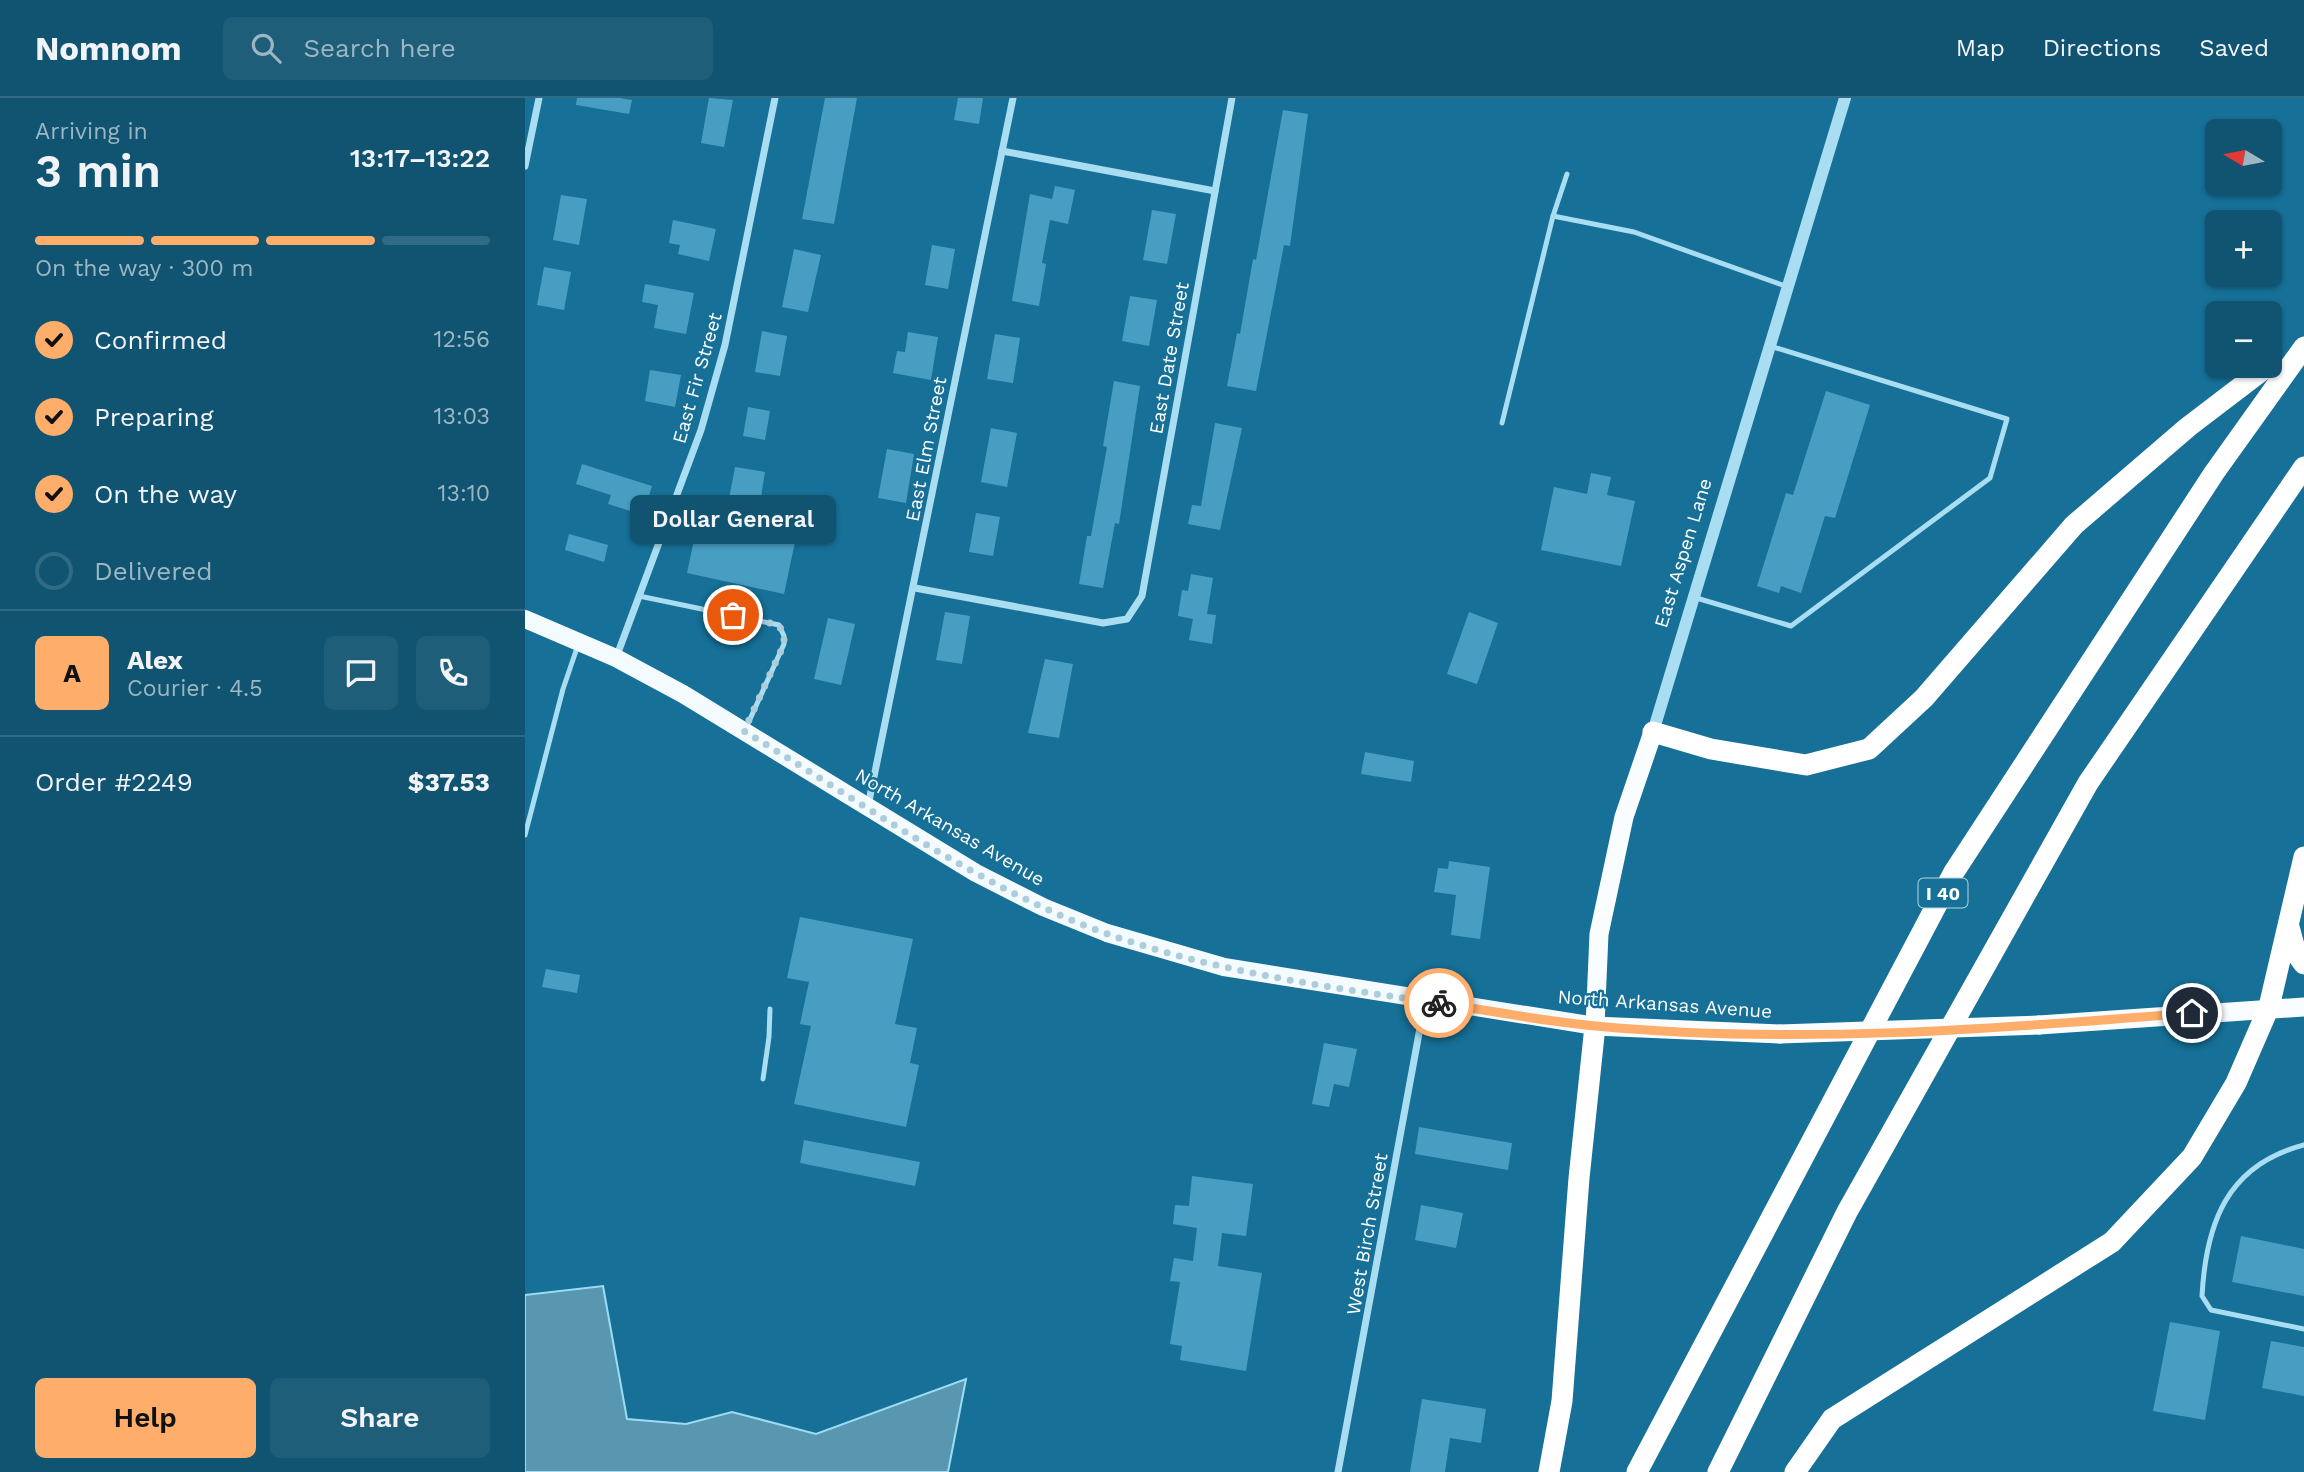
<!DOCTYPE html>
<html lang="en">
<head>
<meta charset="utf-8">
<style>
  :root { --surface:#105471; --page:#1e5e79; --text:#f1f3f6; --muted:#9cb7c3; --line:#306a84; --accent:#ffad6a }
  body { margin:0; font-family:"Work Sans",sans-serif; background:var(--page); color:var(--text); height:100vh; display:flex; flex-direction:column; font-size:26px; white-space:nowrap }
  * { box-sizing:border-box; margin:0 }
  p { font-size:23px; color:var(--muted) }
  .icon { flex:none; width:38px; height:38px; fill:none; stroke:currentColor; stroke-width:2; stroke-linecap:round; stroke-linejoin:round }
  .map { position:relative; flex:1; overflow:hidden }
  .side { display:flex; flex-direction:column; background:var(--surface); width:525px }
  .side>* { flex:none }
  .needle { width:46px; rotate:280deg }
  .controls { position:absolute; left:1680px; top:21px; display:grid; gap:14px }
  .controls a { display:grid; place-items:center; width:77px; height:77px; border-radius:10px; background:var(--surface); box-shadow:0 2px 5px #0004; font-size:35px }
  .pin { position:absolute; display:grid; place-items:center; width:60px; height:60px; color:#fff; margin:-30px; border:4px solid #fff; border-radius:50%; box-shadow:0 2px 7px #0007 }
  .courier { position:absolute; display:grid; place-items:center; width:70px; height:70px; margin:-35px; border:5px solid #ffad6a; border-radius:50%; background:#fff; color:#222; box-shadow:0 2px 9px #0007 }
  .bubble { position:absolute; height:49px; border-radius:10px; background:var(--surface); box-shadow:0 2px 5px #0004; font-size:23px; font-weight:600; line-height:49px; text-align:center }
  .headline em { font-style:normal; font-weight:600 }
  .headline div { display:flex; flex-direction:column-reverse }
  .headline { display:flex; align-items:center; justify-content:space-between; height:119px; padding:0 35px }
  h1 { font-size:46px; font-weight:600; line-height:52px }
  .bar { display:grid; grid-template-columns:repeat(4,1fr); gap:10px 7px; align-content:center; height:84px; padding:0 35px }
  .bar i { height:9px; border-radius:5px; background:var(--line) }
  .bar .active { background:var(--accent) }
  .bar p { grid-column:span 4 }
  .line { display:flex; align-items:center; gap:18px; padding:0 35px; border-top:2px solid var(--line) }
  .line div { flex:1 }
  .round { display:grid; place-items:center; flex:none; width:74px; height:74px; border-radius:10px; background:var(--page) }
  ol { padding:0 35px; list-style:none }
  li { display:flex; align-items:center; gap:21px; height:77px }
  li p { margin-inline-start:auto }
  li .icon { padding:7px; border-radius:50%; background:var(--accent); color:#111; stroke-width:4 }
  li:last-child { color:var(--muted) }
  li i { width:38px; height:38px; border:4px solid var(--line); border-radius:50% }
  .primary-button { display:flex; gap:14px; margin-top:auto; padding:14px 35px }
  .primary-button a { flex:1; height:80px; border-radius:10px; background:var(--accent); color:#111; font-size:28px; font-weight:600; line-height:80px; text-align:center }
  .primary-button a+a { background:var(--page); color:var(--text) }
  header { display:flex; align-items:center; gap:42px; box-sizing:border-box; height:98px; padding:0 35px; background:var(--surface); border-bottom:2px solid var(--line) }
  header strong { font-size:33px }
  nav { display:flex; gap:38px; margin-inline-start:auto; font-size:24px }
  .search { width:490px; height:63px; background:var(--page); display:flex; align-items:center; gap:18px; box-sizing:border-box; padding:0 24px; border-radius:10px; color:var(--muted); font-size:26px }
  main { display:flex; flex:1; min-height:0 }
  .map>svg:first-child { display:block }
  .water { fill:#5996af; stroke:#9bdcf4; stroke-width:2 }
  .building { fill:#489ec2 }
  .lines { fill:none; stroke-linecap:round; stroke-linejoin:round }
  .service { stroke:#a9ddf2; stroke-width:5 }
  .minor { stroke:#a9ddf2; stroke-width:7 }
  .tertiary { stroke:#a9ddf2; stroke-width:12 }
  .primary { stroke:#f4fbff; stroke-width:18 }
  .trunk { stroke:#fafdff; stroke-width:19 }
  .motorway { stroke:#fff; stroke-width:21 }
  .trunk-bridge { stroke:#fafdff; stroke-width:19 }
  .done { stroke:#adcddb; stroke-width:7; stroke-dasharray:0 12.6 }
  .route { stroke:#ffad6a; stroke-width:9 }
  .labels { text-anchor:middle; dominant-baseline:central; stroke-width:5; stroke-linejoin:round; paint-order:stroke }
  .shield { fill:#167097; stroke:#b9d4e0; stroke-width:2 }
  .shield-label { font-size:18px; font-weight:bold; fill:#fff }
  .street-label { font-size:19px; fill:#fff; stroke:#167097 }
</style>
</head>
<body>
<header>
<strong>Nomnom</strong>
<div class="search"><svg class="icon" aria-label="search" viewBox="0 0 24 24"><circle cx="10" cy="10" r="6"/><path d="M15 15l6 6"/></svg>Search here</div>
<nav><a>Map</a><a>Directions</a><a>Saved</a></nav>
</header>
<main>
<section class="side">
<div class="headline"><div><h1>3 min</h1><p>Arriving in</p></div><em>13:17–13:22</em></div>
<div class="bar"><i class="active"></i><i class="active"></i><i class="active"></i><i></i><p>On the way · 300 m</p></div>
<ol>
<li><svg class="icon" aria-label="check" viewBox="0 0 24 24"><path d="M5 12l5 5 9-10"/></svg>Confirmed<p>12:56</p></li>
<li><svg class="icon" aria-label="check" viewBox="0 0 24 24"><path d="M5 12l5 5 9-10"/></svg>Preparing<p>13:03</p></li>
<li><svg class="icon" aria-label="check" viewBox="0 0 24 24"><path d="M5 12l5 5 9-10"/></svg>On the way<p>13:10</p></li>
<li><i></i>Delivered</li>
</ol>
<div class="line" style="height:126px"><b class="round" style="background:var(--accent);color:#111">A</b><div><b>Alex</b><p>Courier · 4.5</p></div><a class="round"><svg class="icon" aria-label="chat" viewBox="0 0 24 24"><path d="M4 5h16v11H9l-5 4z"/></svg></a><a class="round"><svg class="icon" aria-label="phone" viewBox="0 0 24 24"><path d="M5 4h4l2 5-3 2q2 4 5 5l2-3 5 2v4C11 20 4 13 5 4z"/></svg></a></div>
<div class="line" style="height:91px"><div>Order #2249</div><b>$37.53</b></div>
<div class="primary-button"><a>Help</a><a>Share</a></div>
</section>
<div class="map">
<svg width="1779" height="1374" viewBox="0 0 1779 1374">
  <rect width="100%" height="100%" fill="#167097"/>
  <path class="water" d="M78,1188l24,133 59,5 46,-12 84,22 150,-55 -18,93h-423v-177z"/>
  <g class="building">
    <path d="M52,0h43l12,2 -3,14 -53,-9z"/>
    <path d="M184,0l24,2 -9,47 -23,-4z"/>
    <path d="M300,0h32l-23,126 -32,-5z"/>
    <path d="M433,0h25l-4,26 -25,-4z"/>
    <path d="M758,12l25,4 -18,132 -6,-1 -28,146 -29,-5 10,-53 3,1 13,-75 3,1z"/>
    <path d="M530,88l20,4 -7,34 -18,-4 -8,43 4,1 -7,42 -27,-5 18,-107 22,5z"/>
    <path d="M36,97l26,4 -8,46 -26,-5z"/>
    <path d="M627,112l24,4 -9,50 -24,-4z"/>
    <path d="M148,122l43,9 -7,32 -31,-7 2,-9 -11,-2z"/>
    <path d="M407,147l23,4 -7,40 -23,-4z"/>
    <path d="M269,151l27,6 -13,57 -26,-5z"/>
    <path d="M19,169l27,5 -7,38 -27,-5z"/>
    <path d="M120,186l49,9 -8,41 -32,-6 4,-23 -16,-3z"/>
    <path d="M605,198l27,4 -8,46 -27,-5z"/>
    <path d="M237,233l25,5 -7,40 -25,-4z"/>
    <path d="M383,234l30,5 -7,43 -38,-7 4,-22 8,1z"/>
    <path d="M470,236l25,4 -7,45 -26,-4z"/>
    <path d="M125,272l31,5 -6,32 -30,-6z"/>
    <path d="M589,283l26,5 -21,138 -4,-1 -12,65 -24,-4 8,-48h4l16,-89 -4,-1z"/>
    <path d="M1301,293l44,14 -35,113 -10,-2 -24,77 -20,-7 -2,7 -22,-7 29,-93 7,2z"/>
    <path d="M223,309l22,4 -5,29 -22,-4z"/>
    <path d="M690,325l27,5 -22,102 -32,-6 4,-19 9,1z"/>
    <path d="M466,330l26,5 -10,54 -26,-5z"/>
    <path d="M362,351l27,5 -8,49 -28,-5z"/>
    <path d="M57,366l70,22 -9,29 -35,-11 3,-9 -35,-11z"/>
    <path d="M210,369l30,5 -6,37 -31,-5z"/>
    <path d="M1066,375l20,4 -4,18 28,6 -14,65 -80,-16 13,-63 33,7z"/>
    <path d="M451,415l24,4 -7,39 -24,-4z"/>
    <path d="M173,423l97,21 -11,52 -97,-21z"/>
    <path d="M44,436l39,11 -4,17 -39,-12z"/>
    <path d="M666,476l22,4 -6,36 9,1 -4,29 -23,-4 4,-21 -15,-3 4,-26 6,1z"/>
    <path d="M420,514l25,4 -8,48 -26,-4z"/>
    <path d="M944,514l29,11 -21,61 -30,-10z"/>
    <path d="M303,520l27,6 -14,61 -27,-6z"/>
    <path d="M520,561l28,5 -14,74 -31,-5z"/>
    <path d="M840,654l49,9 -3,21 -50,-8z"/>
    <path d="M924,763l41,6 -10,72 -29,-4 5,-40 -22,-3 4,-24 10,1z"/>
    <path d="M275,819l113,22 -18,85 22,4 -7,35 9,2 -13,62 -112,-23 17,-78 -11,-2 9,-42 -22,-4z"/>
    <path d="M21,871l34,6 -3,18 -35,-6z"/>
    <path d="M799,945l33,6 -8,38 -15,-3 -5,23 -17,-3z"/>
    <path d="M894,1029l93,16 -4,27 -93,-16z"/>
    <path d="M279,1042l116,22 -5,24 -115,-23z"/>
    <path d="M667,1078l61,8 -7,52 -24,-3 -4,33 44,7 -16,98 -66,-11 2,-14 -12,-2 10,-62 -10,-1 4,-23 19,3 4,-33 -24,-4 2,-19 14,1z"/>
    <path d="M896,1107l42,8 -7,35 -41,-8z"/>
    <path d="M1716,1138l63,13v47l-72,-14z"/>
    <path d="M1645,1224l50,9 -15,89 -52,-9z"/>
    <path d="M1746,1243l33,6v49l-42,-8z"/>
    <path d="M897,1301l64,10 -5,34 -31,-5 -5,34h-35z"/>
  </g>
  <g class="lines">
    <g class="service">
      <path d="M1028,118l81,16 154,55"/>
      <path d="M977,325l51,-207 14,-42"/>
      <path d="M114,498l140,29 5,11v8l-38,84"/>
      <path d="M1168,499l98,29 199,-148 17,-59 -237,-73"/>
      <path d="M0,737l38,-146 15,-44"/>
      <path d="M238,981l6,-42 1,-28"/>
      <path d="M1779,1047c-77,20 -98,78 -102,151l9,14 93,19"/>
    </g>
    <g class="minor">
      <path d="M477,53l213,40"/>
      <path d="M0,68l14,-68"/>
      <path d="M390,490l188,35 24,-4 15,-23 90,-498"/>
      <path d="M91,560l85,-228 24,-85 50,-247"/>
      <path d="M343,708l145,-708"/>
      <path d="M813,1374l87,-471"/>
    </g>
    <path class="tertiary" d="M1128,634l192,-634"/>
    <path class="primary" d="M0,521l91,39 67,36 293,179 67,34 64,26 117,34 371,59"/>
    <g class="trunk">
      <path d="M1128,634l-29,85 -25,117 -4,92 185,8"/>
      <path d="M1514,927l265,-18"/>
    </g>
    <g class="motorway">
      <path d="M1128,634l58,17 95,16 63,-16 55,-51 150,-173 114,-98 80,-61"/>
      <path d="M1764,829l7,26 8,11"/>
      <path d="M1024,1374l13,-71 17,-223 16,-152"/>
      <path d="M1112,1374l317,-600 260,-399 90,-126"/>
      <path d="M1193,1374l129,-260 241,-429 216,-316"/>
      <path d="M1270,1374l37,-53 280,-177 80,-85 44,-74 33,-76 35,-150"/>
    </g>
    <path class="trunk-bridge" d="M1255,936l259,-9"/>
  </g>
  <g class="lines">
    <path class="done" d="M208,517l46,10 5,11v8l-40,87c98,59 195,128 298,176 123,58 263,77 397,96"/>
    <path class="route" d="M914,905c52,8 104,18 157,23 197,19 399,3 596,-13"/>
  </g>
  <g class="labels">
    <rect class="shield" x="1393.5" y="780.5" width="49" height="29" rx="5"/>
    <g class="shield-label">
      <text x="1418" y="795">I 40</text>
    </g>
    <g class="street-label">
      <text transform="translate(644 260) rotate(-80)">East Date Street</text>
      <text transform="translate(172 280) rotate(-74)">East Fir Street</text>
      <text transform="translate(401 351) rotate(-79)">East Elm Street</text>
      <text transform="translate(1158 455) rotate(-73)">East Aspen Lane</text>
      <text transform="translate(425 729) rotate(30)">North Arkansas Avenue</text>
      <text transform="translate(1140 906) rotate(4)">North Arkansas Avenue</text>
      <text transform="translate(842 1136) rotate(-80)">West Birch Street</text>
    </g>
  </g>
</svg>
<div class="controls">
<a><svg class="needle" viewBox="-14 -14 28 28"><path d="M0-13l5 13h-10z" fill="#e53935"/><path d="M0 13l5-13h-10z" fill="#9cb7c3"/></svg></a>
<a>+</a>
<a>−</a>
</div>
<div class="pin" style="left:208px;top:517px;background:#ea580c"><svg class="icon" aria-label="bag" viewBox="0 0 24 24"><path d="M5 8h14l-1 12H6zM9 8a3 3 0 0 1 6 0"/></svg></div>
<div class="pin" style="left:1667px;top:915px;background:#1f2937"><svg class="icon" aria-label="home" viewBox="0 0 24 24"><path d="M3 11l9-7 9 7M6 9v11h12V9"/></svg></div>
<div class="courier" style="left:914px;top:905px"><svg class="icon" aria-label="bike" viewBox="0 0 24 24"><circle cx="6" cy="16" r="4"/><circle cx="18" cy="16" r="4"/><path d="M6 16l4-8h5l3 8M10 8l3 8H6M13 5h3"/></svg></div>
<div class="bubble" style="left:105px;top:397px;width:206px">Dollar General</div>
</div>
</main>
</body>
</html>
